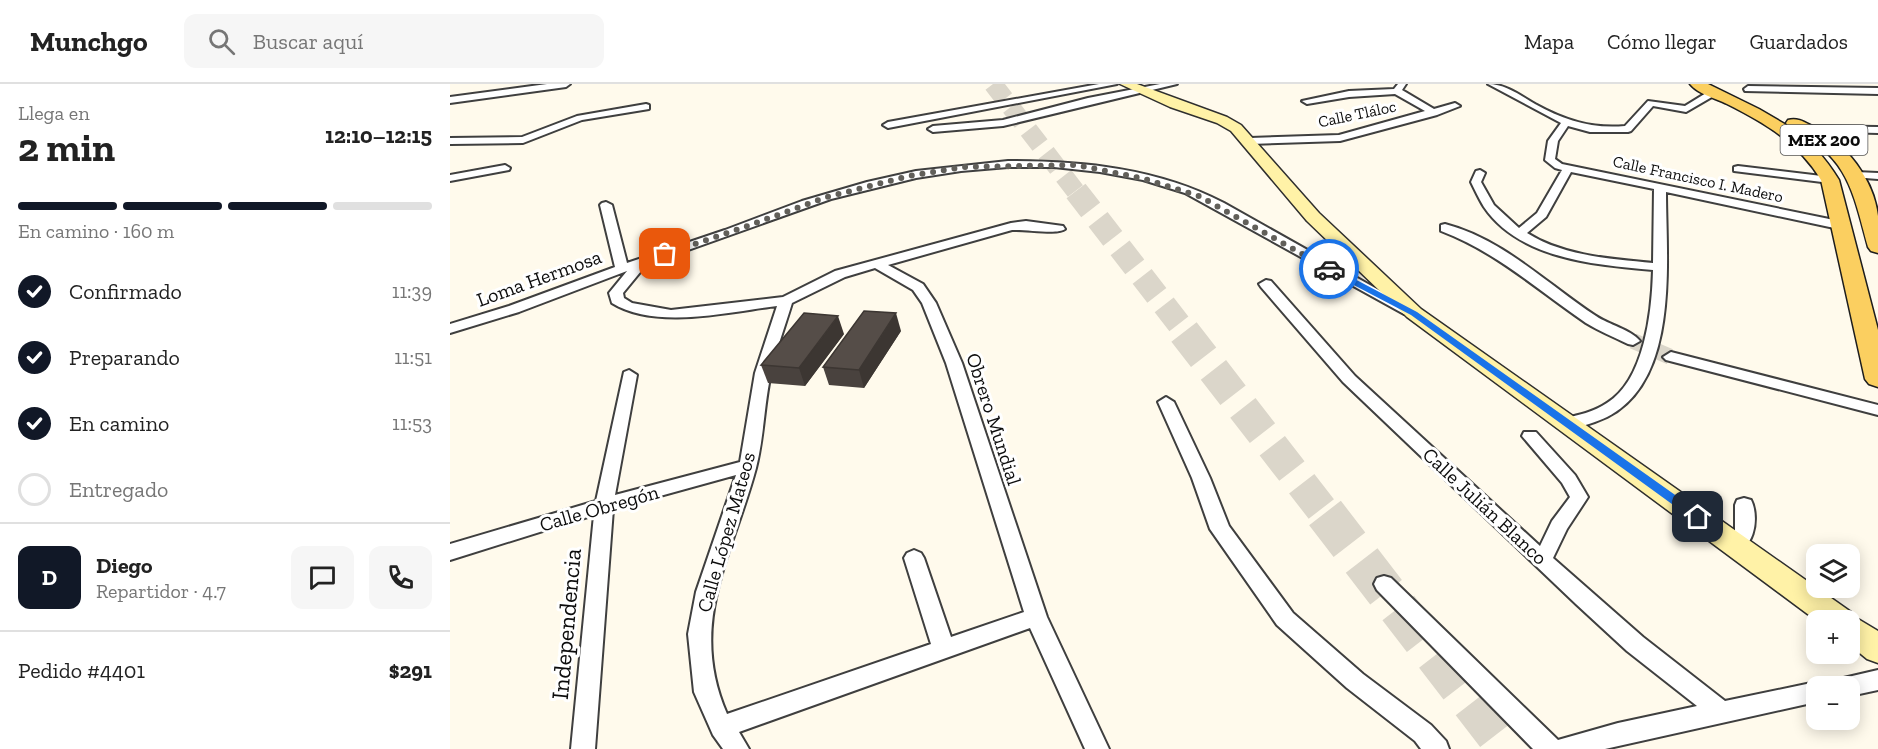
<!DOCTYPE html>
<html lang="es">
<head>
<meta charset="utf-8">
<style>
  :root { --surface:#fff; --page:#f6f6f6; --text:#222; --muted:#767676; --line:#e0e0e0; --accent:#111827 }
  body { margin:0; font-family:"Zilla Slab",serif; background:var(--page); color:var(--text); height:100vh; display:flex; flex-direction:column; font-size:22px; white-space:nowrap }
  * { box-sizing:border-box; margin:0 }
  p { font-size:20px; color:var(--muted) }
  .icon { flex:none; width:33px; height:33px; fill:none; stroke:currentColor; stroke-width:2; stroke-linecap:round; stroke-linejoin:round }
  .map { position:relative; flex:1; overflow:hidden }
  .details { display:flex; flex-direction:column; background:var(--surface); width:450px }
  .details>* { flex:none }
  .fabs { position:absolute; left:1356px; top:460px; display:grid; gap:12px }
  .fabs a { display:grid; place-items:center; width:54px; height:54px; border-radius:12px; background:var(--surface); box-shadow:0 3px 15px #0003; font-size:30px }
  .pin { position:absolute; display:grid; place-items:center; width:51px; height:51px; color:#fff; margin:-26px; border-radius:12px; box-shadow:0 3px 9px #0006 }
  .courier { position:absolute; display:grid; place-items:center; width:60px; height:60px; margin:-30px; border:4px solid #1a73e8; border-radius:50%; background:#fff; color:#222; box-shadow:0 2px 8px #0007 }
  .overview em { font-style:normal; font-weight:800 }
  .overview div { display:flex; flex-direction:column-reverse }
  .overview { display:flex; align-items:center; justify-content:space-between; height:102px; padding:0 18px }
  h1 { font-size:39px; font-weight:800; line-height:45px }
  .bar { display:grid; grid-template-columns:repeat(4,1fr); gap:9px 6px; align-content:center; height:72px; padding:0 18px }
  .bar i { height:8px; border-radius:4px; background:var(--line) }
  .bar .selected { background:var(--accent) }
  .bar p { grid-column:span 4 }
  .line { display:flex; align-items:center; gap:15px; padding:0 18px; border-top:2px solid var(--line) }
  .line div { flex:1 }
  .round { display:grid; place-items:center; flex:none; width:63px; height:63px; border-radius:12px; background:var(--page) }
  ol { padding:0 18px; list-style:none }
  li { display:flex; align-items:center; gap:18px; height:66px }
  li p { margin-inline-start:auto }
  li .icon { padding:6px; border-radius:50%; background:var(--accent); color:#fff; stroke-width:4 }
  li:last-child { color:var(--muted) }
  li i { width:33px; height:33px; border:3px solid var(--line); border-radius:50% }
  header { display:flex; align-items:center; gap:36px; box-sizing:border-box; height:84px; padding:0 30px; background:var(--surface); border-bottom:2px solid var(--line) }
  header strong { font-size:28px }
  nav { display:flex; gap:33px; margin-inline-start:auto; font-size:21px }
  .search { width:420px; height:54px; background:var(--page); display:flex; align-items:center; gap:15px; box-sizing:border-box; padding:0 21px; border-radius:12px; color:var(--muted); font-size:22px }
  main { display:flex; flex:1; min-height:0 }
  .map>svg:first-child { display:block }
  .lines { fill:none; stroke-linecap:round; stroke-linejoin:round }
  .street-tunnel { stroke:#dbd6ca; stroke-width:16; stroke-dasharray:16 8; stroke-linecap:butt }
  .highway-tunnel-far3 { stroke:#dbd6ca; stroke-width:19; stroke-dasharray:19 10; stroke-linecap:butt }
  .highway-tunnel-far2 { stroke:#dbd6ca; stroke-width:24; stroke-dasharray:24 12; stroke-linecap:butt }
  .highway-tunnel-far1 { stroke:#dbd6ca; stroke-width:32; stroke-dasharray:32 16; stroke-linecap:butt }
  .highway-tunnel { stroke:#dbd6ca; stroke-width:40; stroke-dasharray:40 20; stroke-linecap:butt }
  .street-casing { stroke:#3f3f3f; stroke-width:4 }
  .secondary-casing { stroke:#2e2e2e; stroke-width:3 }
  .primary-casing { stroke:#1d1d1d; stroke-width:3 }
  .street { fill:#fff; fill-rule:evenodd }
  .secondary { fill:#fff2a7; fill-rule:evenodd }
  .primary { fill:#fbcf60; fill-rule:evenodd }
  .wall { fill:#49423e }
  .shaded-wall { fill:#3c3632 }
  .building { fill:#554d48; stroke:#3c3632; stroke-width:1.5 }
  .route { fill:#1a73e8 }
  .done { stroke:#615f5a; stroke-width:6; stroke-dasharray:0 10.8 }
  .labels { text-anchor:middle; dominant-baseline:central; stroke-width:6; stroke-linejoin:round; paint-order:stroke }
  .far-street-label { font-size:16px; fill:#0c0c0c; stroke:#fff }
  .shield { fill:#fff; stroke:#555; stroke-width:1.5 }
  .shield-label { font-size:18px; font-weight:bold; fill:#0c0c0c }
  .street-label { font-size:20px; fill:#0c0c0c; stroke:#fff }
  .near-street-label { font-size:24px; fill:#0c0c0c; stroke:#fff }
</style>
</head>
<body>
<header>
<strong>Munchgo</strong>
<div class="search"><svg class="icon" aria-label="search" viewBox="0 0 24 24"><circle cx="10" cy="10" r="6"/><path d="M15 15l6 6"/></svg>Buscar aquí</div>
<nav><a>Mapa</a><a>Cómo llegar</a><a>Guardados</a></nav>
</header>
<main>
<section class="details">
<div class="overview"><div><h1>2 min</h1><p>Llega en</p></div><em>12:10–12:15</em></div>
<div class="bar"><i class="selected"></i><i class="selected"></i><i class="selected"></i><i></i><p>En camino · 160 m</p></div>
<ol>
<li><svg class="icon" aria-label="check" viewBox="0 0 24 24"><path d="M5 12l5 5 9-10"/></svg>Confirmado<p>11:39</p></li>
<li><svg class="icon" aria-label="check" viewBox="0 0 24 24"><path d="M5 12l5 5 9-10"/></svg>Preparando<p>11:51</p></li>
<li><svg class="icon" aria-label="check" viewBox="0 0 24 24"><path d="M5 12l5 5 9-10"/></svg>En camino<p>11:53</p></li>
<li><i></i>Entregado</li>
</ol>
<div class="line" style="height:108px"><b class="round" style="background:var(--accent);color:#fff">D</b><div><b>Diego</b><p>Repartidor · 4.7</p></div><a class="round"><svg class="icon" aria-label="chat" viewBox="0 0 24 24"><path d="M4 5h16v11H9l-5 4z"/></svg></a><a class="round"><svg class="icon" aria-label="phone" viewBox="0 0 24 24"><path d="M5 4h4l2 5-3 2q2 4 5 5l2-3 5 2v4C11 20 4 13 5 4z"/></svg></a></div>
<div class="line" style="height:78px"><div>Pedido #4401</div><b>$291</b></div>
</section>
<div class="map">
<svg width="1428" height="665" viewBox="0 0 1428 665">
  <rect width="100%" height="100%" fill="#fffaec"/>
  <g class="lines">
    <path class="street-tunnel" d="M1183,257l38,16"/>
    <path class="highway-tunnel-far3" d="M543,0l84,109"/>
    <path class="highway-tunnel-far2" d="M626,107l110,142"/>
    <path class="highway-tunnel-far1" d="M734,248l142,183"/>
    <path class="highway-tunnel" d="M875,429l182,236"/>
    <defs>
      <g id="street">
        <path d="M97,0h23l-4,3 -116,16v-6z"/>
        <path d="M649,0h18l-229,44 -5,-3 5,-3z"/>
        <path d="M710,0h17l-174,42 -70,6 -5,-3 5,-3 70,-6 85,-22z"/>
        <path d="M948,0h8l-4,6 32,19 21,-6 5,3 -23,9 -97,26 -90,3 -5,-3 5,-3 89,-3 86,-24 -30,-17 -46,3 -42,7 -5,-3 47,-10 45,-2z"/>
        <path d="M1038,0c17,0 32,11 47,20 29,16 56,25 90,22l23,-25 37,5 26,-16h6v4l-31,18 -33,-6 -22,25 -3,1h-38l-22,-6 -10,15 -3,18 7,5 277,57 6,4 -6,4 -173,-37c0,68 14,188 -59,225 -11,5 -32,13 -44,10l-2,-4 2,-4c15,-4 31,-7 44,-16 38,-23 45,-93 46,-133 -57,-5 -134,-11 -169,-63 -5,-8 -9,-17 -13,-25l5,-11 4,-1 5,3 -4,9 13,23 25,23 18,-15 25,-43 -7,-2 -10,-8 3,-19 13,-18zM1121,88l83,17 -1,74c-41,-4 -90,-7 -126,-30l19,-16z"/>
        <path d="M1298,2l130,2v6l-133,-3 -1,-2z"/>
        <path d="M196,20l3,1v4l-67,11 -59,23 -73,1v-6l72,-1 55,-21z"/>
        <path d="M1357,42l71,1v6l-74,-2 -2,-2z"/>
        <path d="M558,77c74,0 149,7 216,42l192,108 -2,3h-10l-219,-121 -42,-13 -43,-8 -46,-5h-46l-47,4 -45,7 -85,21 -185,66 -23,28 1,5 8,5 39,7 112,-13 52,-26 176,-48 15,-2 37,5 2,3c-7,6 -40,0 -53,1l-124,35 35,19 13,19 26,60 85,254 62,132h-24l-55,-121 -291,104 10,17h-26l-10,-14 -19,-43 -6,-58 8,-42 40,-117 -123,34 -18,240h-24l23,-234 -144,45v-16l146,-43 28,-129 5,-2 8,5 -22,120 125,-33 15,-89 22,-67c-48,6 -122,24 -165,-3l-3,-10 18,-22 -108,41 -69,21v-9l59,-18 106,-39 -15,-62 2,-2 4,-1 6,3 15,58 98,-33 77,-29 65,-19 49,-11zM425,184l38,22 9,13 24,60 78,249 -73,25 -27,-79 -3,-5 -7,-3 -7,3 -3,5 27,86 -204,70c-40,-91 6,-160 29,-246 8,-31 8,-64 15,-95 5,-23 14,-47 21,-70l53,-26z"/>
        <path d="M55,81l5,3 -1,2 -59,11v-6z"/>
        <path d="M1288,82l92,11 5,3 -5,3 -96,-12v-4z"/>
        <path d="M1406,88l22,1v6l-26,-2v-4z"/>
        <path d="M995,140c58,15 102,60 151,92 13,9 34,13 44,25l-7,4 -5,-1c-14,-7 -29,-13 -42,-21 -50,-34 -88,-70 -145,-92v-6z"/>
        <path d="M816,196l5,1 84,95 185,170 12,-25 18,-24 -8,-14 -40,-47 2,-4h12l39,43 13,22 -21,32 -14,29 90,79 82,64 91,-19 9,5h-9v15l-211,47h-72l-156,-159 -3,-6 3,-6 7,-2 7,2 167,162 60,-17 79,-17 -70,-55 -51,-47 -233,-222 -82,-95 -2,-3z"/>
        <path d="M1221,268l207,53v10l-212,-55 -3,-3z"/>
        <path d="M716,313l8,5 36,76 19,48 64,87 70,61 68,51 15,16 3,8h-28l-6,-8 -68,-53 -70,-63 -67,-96 -18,-51 -34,-76z"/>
        <path d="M1294,414l7,2c9,17 3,57 -23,49l-3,-5 10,-14v-25l2,-5z"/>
        <path d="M1428,586v20l-28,6v-9h-18l3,-7z"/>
      </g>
      <path id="secondary" d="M670,0h17l90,33 14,8 78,88 102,96 430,303 2,4 25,15v32l-11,-4 -17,-14v-24h-33l-410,-304 -100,-96 -76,-90 -14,-8 -47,-16z"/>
      <path id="primary" d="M1240,0h18l51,25 29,17 -2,-3 2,-3c10,-3 18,3 26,7 32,16 60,53 64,89 0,12 0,25 0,37l-7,-2 -3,-4c-16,-59 -20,-90 -78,-120 21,14 36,32 49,53l39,150v57l-9,-3 -4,-5 -44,-199c-22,-37 -56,-57 -94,-76 -12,-6 -29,-10 -37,-20z"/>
    </defs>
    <use href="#street" class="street-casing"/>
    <use href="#secondary" class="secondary-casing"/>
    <use href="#primary" class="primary-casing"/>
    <use href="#street" class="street"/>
    <use href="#secondary" class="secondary"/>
    <use href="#primary" class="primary"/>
  </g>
  <g class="wall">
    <path d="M451,247l-37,57 -35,-3 -6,-18z"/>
    <path d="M394,250l-39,52 -37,-3 -7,-18z"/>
  </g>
  <g class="shaded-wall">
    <path d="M446,229l5,18 -37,57 -5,-18z"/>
    <path d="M388,232l6,18 -39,52 -6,-18z"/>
  </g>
  <g class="building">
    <path d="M414,227l32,2 -37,57 -36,-3z"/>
    <path d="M354,229l34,3 -39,52 -38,-3z"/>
  </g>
  <path class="route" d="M877,183h5l85,45 285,202v6h-8l-283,-205 -84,-44z"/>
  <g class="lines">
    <path class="done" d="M215,170l77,-26 85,-31 82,-21 55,-9 113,-2 68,14 54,17 130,73"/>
  </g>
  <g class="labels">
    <g class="far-street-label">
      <text transform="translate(907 30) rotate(-12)">Calle Tláloc</text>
      <text transform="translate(1248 95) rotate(12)">Calle Francisco I. Madero</text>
    </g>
    <rect class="shield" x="1330.5" y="41" width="87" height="30" rx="4.5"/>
    <g class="shield-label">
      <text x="1374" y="56">MEX 200</text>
    </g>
    <g class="street-label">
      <text transform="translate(89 194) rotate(-20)">Loma Hermosa</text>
      <text transform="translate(544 335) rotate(72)">Obrero Mundial</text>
      <text transform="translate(1035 422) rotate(43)">Calle Julián Blanco</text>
      <text transform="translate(149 424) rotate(-16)">Calle Obregón</text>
      <text transform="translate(276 448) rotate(-74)">Calle López Mateos</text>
    </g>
    <g class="near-street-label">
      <text transform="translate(116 540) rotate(-85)">Independencia</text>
    </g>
  </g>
</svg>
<div class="fabs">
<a><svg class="icon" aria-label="layers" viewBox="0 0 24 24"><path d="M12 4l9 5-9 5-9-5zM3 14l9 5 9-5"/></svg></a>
<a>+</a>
<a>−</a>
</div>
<div class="pin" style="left:215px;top:170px;background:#ea580c"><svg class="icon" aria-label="bag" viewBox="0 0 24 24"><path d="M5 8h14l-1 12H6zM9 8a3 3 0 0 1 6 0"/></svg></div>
<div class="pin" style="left:1248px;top:433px;background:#1f2937"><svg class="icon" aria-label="home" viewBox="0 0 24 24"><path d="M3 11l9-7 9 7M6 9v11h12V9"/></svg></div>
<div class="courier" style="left:879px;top:185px"><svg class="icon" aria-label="car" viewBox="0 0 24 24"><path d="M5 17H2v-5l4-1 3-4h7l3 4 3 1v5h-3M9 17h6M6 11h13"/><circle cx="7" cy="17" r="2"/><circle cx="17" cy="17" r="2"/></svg></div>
</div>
</main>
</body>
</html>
